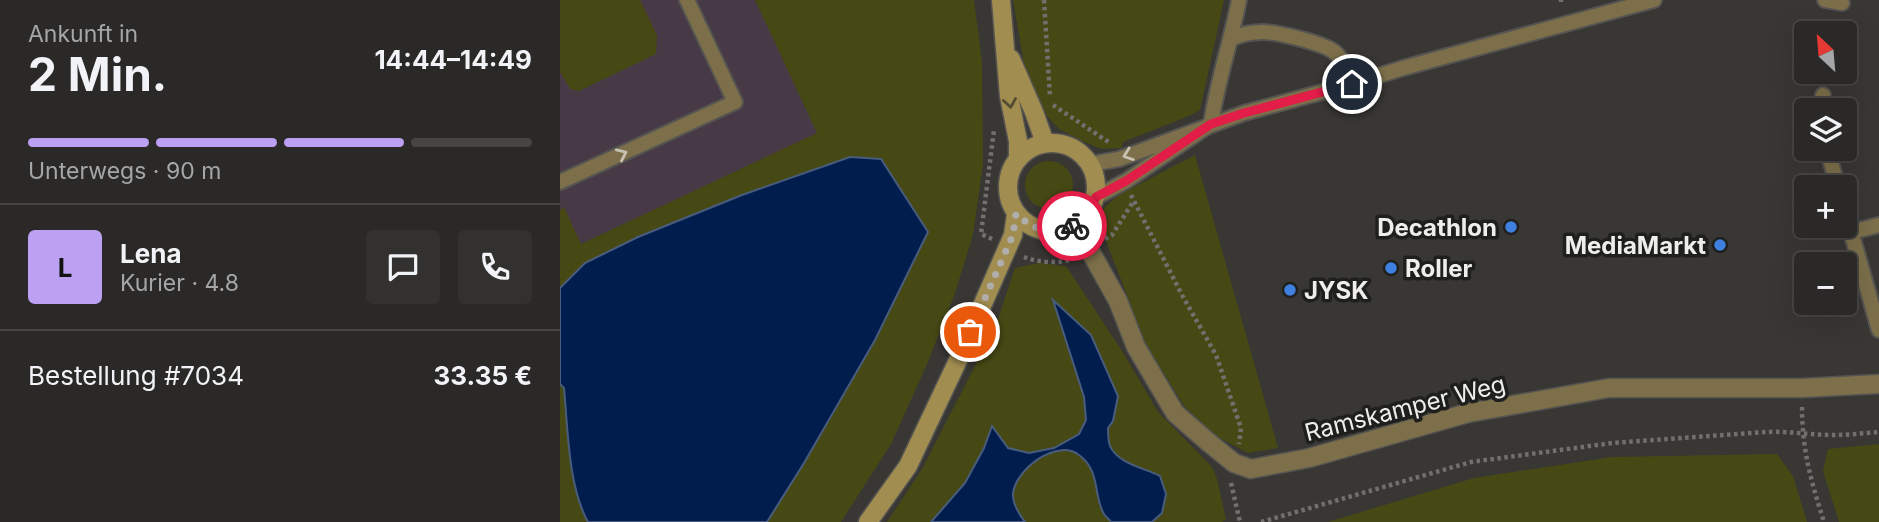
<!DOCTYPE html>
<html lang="de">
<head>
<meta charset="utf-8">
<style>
  :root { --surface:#2a2927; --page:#32312f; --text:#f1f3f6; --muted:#a5a6a7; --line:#464544; --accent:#bca0f2 }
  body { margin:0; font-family:Inter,sans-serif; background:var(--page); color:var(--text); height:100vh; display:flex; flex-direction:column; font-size:26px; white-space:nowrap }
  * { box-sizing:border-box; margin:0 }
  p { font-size:23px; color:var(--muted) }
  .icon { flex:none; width:38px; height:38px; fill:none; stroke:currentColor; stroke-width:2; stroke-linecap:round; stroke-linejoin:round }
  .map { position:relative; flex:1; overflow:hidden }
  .drawer { display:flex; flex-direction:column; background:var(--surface); width:560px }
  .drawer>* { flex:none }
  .needle { width:46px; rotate:334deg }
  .buttons { position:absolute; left:1234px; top:21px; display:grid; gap:14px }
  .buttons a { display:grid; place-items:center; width:63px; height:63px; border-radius:7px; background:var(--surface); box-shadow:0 7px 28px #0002,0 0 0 2px var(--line); font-size:35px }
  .pin { position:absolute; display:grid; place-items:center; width:60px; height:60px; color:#fff; margin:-30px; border:4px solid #fff; border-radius:50%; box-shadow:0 2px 7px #0007 }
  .courier { position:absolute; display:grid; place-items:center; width:70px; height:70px; margin:-35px; border:5px solid #e11d48; border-radius:50%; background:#fff; color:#222; box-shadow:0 2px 9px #0007 }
  .overview em { font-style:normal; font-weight:700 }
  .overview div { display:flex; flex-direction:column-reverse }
  .overview { display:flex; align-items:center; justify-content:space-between; height:119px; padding:0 28px }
  h1 { font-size:46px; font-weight:700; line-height:52px }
  .bar { display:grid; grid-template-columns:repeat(4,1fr); gap:10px 7px; align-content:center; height:84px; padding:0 28px }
  .bar i { height:9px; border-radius:5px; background:var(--line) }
  .bar .on { background:var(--accent) }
  .bar p { grid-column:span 4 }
  .line { display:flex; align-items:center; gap:18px; padding:0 28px; border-top:2px solid var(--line) }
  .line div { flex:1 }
  .round { display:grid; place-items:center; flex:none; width:74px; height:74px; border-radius:7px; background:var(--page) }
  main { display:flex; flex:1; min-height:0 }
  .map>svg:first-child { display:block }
  .industrial { fill:#483947 }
  .green { fill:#474915 }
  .water { fill:#001d4d; stroke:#485c7d; stroke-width:2 }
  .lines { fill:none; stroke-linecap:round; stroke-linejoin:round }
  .lane-casing { stroke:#555451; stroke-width:18 }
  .street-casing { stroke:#555451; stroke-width:21 }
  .secondary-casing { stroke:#555451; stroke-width:21 }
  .path { stroke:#71706e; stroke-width:4.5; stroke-dasharray:3.5 3.5; stroke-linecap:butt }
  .lane { stroke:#7c6f4a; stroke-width:14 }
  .street { stroke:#7c6f4a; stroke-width:18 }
  .secondary { stroke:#a28d51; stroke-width:18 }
  .oneway { stroke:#534b32 }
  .oneway2 { stroke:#c7c2b3 }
  .done { stroke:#afaeac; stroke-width:7; stroke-dasharray:0 12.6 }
  .route { stroke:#e11d48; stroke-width:9 }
  .shop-dot { fill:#3f7fe0; stroke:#1f1f1d; stroke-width:2.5 }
  .labels { text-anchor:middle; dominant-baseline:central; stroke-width:7; stroke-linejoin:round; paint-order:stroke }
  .poi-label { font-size:24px; font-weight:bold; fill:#efeeec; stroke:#1f1f1d; text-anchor:end }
  .street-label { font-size:24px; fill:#efeeec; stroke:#1f1f1d }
</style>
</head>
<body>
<main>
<section class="drawer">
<div class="overview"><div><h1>2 Min.</h1><p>Ankunft in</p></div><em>14:44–14:49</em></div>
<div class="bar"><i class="on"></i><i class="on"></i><i class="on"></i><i></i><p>Unterwegs · 90 m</p></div>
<div class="line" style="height:126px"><b class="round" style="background:var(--accent);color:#111">L</b><div><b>Lena</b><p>Kurier · 4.8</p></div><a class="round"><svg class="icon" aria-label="chat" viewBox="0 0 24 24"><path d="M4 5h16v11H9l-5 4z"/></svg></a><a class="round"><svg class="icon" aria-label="phone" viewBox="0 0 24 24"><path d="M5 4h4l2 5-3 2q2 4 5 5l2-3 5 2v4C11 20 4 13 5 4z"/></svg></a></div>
<div class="line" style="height:91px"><div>Bestellung #7034</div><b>33.35 €</b></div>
</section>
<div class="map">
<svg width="1319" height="522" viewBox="0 0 1319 522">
  <rect width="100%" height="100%" fill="#383734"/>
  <path class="industrial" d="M0,0h195l63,133 -258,121z"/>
  <g class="green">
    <path d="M0,0h80l17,35 -1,19 -77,37 -9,-2 -10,-17z"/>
    <path d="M195,0h219l8,62 1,102 -10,71 -19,61 -26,66 -37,82 -50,78h-281v-312l4,-3 17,37 236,-111z"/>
    <path d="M453,0h211l-24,110 -11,6 -66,26 -1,6 -20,1 -18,-7 -25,-13 -12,-13 -22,-47z"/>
    <path d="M635,155l83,293 -30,5 -32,-17 -32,-30 -38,-62 -47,-121 5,-15 13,-12z"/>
    <circle cx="489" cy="185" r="24"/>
    <path d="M479,263l27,3 58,88 34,58 54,55 5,12 9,41 -4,2h-335l35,-53 57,-111 19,-39 17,-51z"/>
    <path d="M1319,444v78h-40l-16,-51 5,-22z"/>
    <path d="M1217,454l16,22 14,46h-479l146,-44 138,-21z"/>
  </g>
  <g class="water">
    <path d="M290,157l31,2 47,73 -53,108 -71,123 -37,59h-179c-20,-36 -20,-93 -24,-134l-4,-4v-96l25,-25 53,-26 104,-42z"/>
    <path d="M493,300l38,35 27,61 -5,25 -5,7c0,5 0,13 2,18 7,17 34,22 50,30l6,18 -4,19 -10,9h-41c-2,-3 -5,-5 -7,-8 -11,-18 -3,-43 -25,-59 -22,-17 -63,14 -66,38 -1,10 6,21 12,29h-94l34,-39 19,-35 8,-22 16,22 21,5 25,-5 25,-14 7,-14 -2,-23z"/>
  </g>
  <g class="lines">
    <defs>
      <g id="lane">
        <path d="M1265,0l17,3"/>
        <path d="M671,39c10,-5 21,-7 32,-7 14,0 59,11 70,19 11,8 14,21 19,33"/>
        <path d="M1260,110l3,-15"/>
        <path d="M1267,149l11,38"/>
        <path d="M531,164l28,-5 125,-46 108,-29 51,-16 251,-68"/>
        <path d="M0,182l175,-80 -48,-102"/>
        <path d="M536,197l30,-16 85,-57c6,-42 20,-82 28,-124"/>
        <path d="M1284,207l35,123"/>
        <path d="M1292,232l27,-7"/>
      </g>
      <path id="street" d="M516,224l8,16 34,61 18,46 39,66 32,28 27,22 17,6 58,-11 159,-45 141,-25h193l77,-4"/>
      <g id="secondary">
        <path d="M441,0l8,96 9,45v17"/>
        <path d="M451,59l23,53 11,31"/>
        <circle cx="492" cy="187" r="44"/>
        <path d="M308,522l40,-56 53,-112 52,-119 3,-21"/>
      </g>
    </defs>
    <use href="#lane" class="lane-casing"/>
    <use href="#street" class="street-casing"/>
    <use href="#secondary" class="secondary-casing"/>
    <g class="path">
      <path d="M484,0l6,97"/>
      <path d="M1001,2v-2"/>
      <path d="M1276,33l3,-13"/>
      <path d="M493,105l57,38"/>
      <path d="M571,195l51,100 34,60 25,73 -2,16"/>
      <path d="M432,239l-11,-5 13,-104"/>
      <path d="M545,239l7,-4 21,-33"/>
      <path d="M464,257c13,5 37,8 50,1"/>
      <path d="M1242,407c0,43 9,74 22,115"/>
      <path d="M671,483l9,39"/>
      <path d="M701,522l210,-60 141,-19 155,-11c22,-1 44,3 67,3 15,0 30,-2 45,-3"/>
    </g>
    <use href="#lane" class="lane"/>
    <use href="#street" class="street"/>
    <use href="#secondary" class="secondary"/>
  </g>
  <defs><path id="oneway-chevron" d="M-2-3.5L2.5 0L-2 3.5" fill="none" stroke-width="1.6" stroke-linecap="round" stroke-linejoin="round" transform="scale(1.75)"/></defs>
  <use class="oneway" href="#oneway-chevron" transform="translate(450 103) rotate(81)"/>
  <g class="oneway2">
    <use href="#oneway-chevron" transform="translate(62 154) rotate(-25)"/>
    <use href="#oneway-chevron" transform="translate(568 155) rotate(160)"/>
  </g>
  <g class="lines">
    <path class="done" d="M410,332l43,-97 3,-21c19,16 33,22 56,12"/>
    <path class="route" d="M512,226l16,-13 8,-16 30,-16 85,-57 33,-11 108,-29"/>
  </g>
  <g class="shop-dot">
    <circle cx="951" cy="227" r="7"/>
    <circle cx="1160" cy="245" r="7"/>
    <circle cx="831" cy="268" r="7"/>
    <circle cx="730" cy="290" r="7"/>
  </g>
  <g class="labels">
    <g class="poi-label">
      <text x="937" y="227">Decathlon</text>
      <text x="1146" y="245">MediaMarkt</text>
      <text x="845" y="268" text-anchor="start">Roller</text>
      <text x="744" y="290" text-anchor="start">JYSK</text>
    </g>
    <g class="street-label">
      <text transform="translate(845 408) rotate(-14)">Ramskamper Weg</text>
    </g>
  </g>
</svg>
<div class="buttons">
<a><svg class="needle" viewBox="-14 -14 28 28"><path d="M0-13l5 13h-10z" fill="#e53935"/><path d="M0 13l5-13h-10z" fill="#a5a6a7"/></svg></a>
<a><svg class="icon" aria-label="layers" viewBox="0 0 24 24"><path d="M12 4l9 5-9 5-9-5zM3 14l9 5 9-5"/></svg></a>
<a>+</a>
<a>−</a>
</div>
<div class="pin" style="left:410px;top:332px;background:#ea580c"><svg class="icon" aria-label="bag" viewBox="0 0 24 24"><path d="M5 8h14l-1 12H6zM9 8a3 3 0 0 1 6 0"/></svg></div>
<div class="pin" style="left:792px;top:84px;background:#1f2937"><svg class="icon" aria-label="home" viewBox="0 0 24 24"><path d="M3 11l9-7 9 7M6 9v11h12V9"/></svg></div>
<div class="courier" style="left:512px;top:226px"><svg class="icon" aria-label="bike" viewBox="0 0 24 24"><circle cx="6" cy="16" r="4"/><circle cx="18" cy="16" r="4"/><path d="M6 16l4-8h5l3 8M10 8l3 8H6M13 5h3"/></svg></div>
</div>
</main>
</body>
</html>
